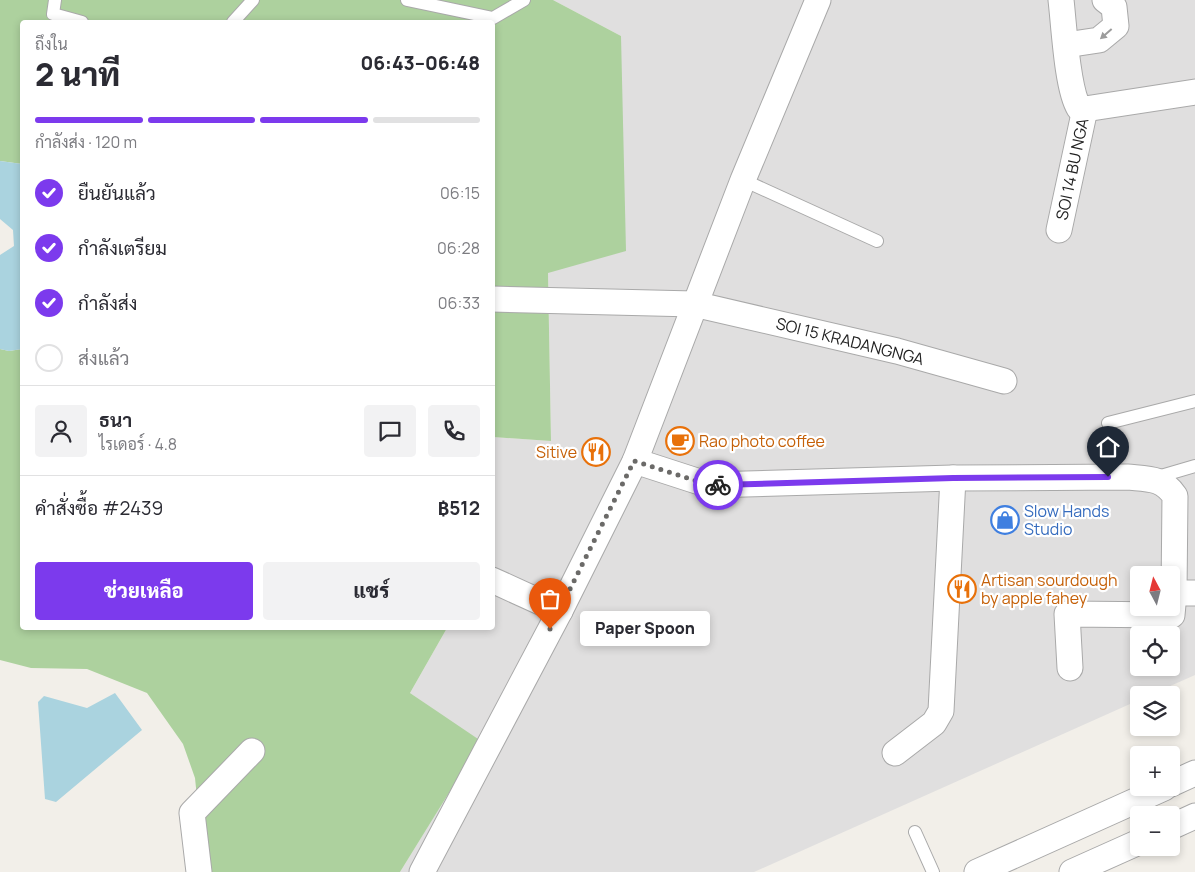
<!DOCTYPE html>
<html lang="th">
<head>
<meta charset="utf-8">
<style>
  :root { --surface:#fff; --page:#f2f2f3; --text:#2b2b33; --muted:#7c7c81; --line:#e1e1e2; --accent:#7c3aed }
  body { margin:0; font-family:Manrope,Sarabun,sans-serif; background:var(--page); color:var(--text); height:100vh; display:flex; flex-direction:column; font-size:19px; white-space:nowrap }
  * { box-sizing:border-box; margin:0 }
  p { font-size:16px; color:var(--muted) }
  .icon { flex:none; width:28px; height:28px; fill:none; stroke:currentColor; stroke-width:2; stroke-linecap:round; stroke-linejoin:round }
  .map { position:relative; flex:1; overflow:hidden }
  .panel { position:absolute; left:20px; top:20px; width:475px; height:610px; display:flex; flex-direction:column; background:var(--surface); border-radius:5px; box-shadow:0 2px 8px #0003 }
  .panel>* { flex:none }
  .needle { width:32px; rotate:353deg }
  .buttons { position:absolute; left:1130px; top:566px; display:grid; gap:10px }
  .buttons a { display:grid; place-items:center; width:50px; height:50px; border-radius:5px; background:var(--surface); box-shadow:0 2px 8px #0003; font-size:25px }
  .pin { position:absolute; display:grid; place-items:center; width:42px; height:42px; color:#fff; margin:-51px -21px; border-radius:50% 50% 50% 0; rotate:-45deg; box-shadow:0 0 5px #0007 }
  .pin .icon { rotate:45deg }
  .courier { position:absolute; display:grid; place-items:center; width:50px; height:50px; margin:-25px; border:4px solid #7c3aed; border-radius:50%; background:#fff; color:#222; box-shadow:0 1px 6px #0007 }
  .bubble { position:absolute; height:35px; border-radius:5px; background:var(--surface); box-shadow:0 2px 8px #0003; font-size:16px; font-weight:800; line-height:35px; text-align:center }
  .summary em { font-style:normal; font-weight:800 }
  .summary div { display:flex; flex-direction:column-reverse }
  .summary { display:flex; align-items:center; justify-content:space-between; height:85px; padding:0 15px }
  h1 { font-size:32px; font-weight:800; line-height:38px }
  .bar { display:grid; grid-template-columns:repeat(4,1fr); gap:8px 5px; align-content:center; height:60px; padding:0 15px }
  .bar i { height:6px; border-radius:4px; background:var(--line) }
  .bar .current { background:var(--accent) }
  .bar p { grid-column:span 4 }
  .line { display:flex; align-items:center; gap:12px; padding:0 15px; border-top:1px solid var(--line) }
  .line div { flex:1 }
  .round { display:grid; place-items:center; flex:none; width:52px; height:52px; border-radius:5px; background:var(--page) }
  ol { padding:0 15px; list-style:none }
  li { display:flex; align-items:center; gap:15px; height:55px }
  li p { margin-inline-start:auto }
  li .icon { padding:5px; border-radius:50%; background:var(--accent); color:#fff; stroke-width:4 }
  li:last-child { color:var(--muted) }
  li i { width:28px; height:28px; border:2px solid var(--line); border-radius:50% }
  .button { display:flex; gap:10px; margin-top:auto; padding:10px 15px }
  .button a { flex:1; height:58px; border-radius:5px; background:var(--accent); color:#fff; font-size:20px; font-weight:800; line-height:58px; text-align:center }
  .button a+a { background:var(--page); color:var(--text) }
  .map>svg:first-child { display:block }
  .residential { fill:#e0dfdf; fill-rule:evenodd }
  .forest { fill:#add19e }
  .water { fill:#aad3df }
  .lines { fill:none; stroke-linecap:round; stroke-linejoin:round }
  .lane-casing { stroke:#a9a9a9; stroke-width:14 }
  .street-casing { stroke:#a9a9a9; stroke-width:27 }
  .lane { stroke:#fff; stroke-width:12 }
  .street { stroke:#fff; stroke-width:25 }
  .oneway { fill:#9c9c9c }
  .done { stroke:#6b6a68; stroke-width:5; stroke-dasharray:0 9 }
  .route { stroke:#7c3aed; stroke-width:6 }
  .labels { text-anchor:middle; dominant-baseline:central; stroke-width:4.5; stroke-linejoin:round; paint-order:stroke }
  .street-label { font-size:16px; fill:#222; stroke:#fff }
  .food-label { font-size:16px; fill:#c56008; stroke:#fff; text-anchor:start }
  .shop-label { font-size:16px; fill:#366cbe; stroke:#fff; text-anchor:start }
</style>
</head>
<body>
<div class="map">
<svg width="1195" height="872" viewBox="0 0 1195 872">
  <rect width="100%" height="100%" fill="#f2efe9"/>
  <path class="residential" d="M553,0h642v675l-45,20h-11v5l-385,172h-354l80,-130 -70,-49 37,-65h45l1,-191 58,4 -3,-168 73,-237zM1139,575h32v33h-32zM1139,635h32v33h-32z"/>
  <g class="forest">
    <path d="M0,0h553l68,36 5,215 -78,22 3,168 -58,-4 -1,-415h-470v142l-22,-3z"/>
    <path d="M0,349l9,2 13,-2v279h425l-37,65 71,48 -81,131h-188l-12,-45 -5,-49 -12,-34 -36,-51 -60,-24 -56,-1 -31,-8z"/>
  </g>
  <g class="water">
    <path d="M0,161l22,3v185l-13,2 -9,-2v-94l14,-9 -1,-16 -13,-11z"/>
    <path d="M115,693l27,37 -86,72 -11,-3 -7,-97 6,-6 43,12z"/>
  </g>
  <g class="lines">
    <defs>
      <g id="lane">
        <path d="M55,0l-2,14 29,8"/>
        <path d="M407,0l86,18 31,-18"/>
        <path d="M233,22l20,-22"/>
        <path d="M743,180l134,61"/>
        <path d="M1108,423l87,-22"/>
        <path d="M1154,478l41,-12"/>
        <path d="M915,832l18,40"/>
      </g>
      <g id="street">
        <path d="M1061,0c3,25 6,89 18,108l6,1 110,-17"/>
        <path d="M1066,45l33,-5 17,-14 -2,-19 -9,-7"/>
        <path d="M1059,230l26,-121"/>
        <path d="M492,299l202,5 203,47 107,30"/>
        <path d="M635,461l74,24 244,-7 174,-1c21,2 35,0 48,19l-1,97 -2,22 -105,-1 3,54"/>
        <path d="M492,580l68,31"/>
        <path d="M1174,593h21"/>
        <path d="M895,753l39,-30 7,-12 12,-233"/>
        <path d="M1171,784l24,-11"/>
        <path d="M1171,827l24,-11"/>
        <path d="M199,872l-7,-59 60,-62"/>
        <path d="M422,872l138,-261 75,-150 108,-281 75,-180"/>
        <path d="M977,872l187,-84"/>
        <path d="M1072,872l67,-30"/>
      </g>
    </defs>
    <use href="#lane" class="lane-casing"/>
    <use href="#street" class="street-casing"/>
    <use href="#lane" class="lane"/>
    <use href="#street" class="street"/>
  </g>
  <defs><path id="oneway-solid" d="M-6-.8H1V-3.2L6.5 0L1 3.2V.8H-6Z" transform="scale(1.25)"/></defs>
  <use class="oneway" href="#oneway-solid" transform="translate(1106 34) rotate(139)"/>
  <g class="lines">
    <path class="done" d="M550,629l84,-168 75,24h9"/>
    <path class="route" d="M718,485l235,-7 155,-1"/>
  </g>
  <defs>
    <symbol id="cafe-ring" viewBox="-11 -11 22 22"><circle r="9.5" fill="#fff" stroke="#e8710a" stroke-width="1.5"/><path d="M-5.5-4.5H6V0H3Q3 3.5 0 3.5H-2.5Q-5.5 3.5-5.5 0ZM3-3.2v2h1.7v-2ZM-6 4.5H4V6H-6Z" fill="#e8710a"/></symbol>
    <symbol id="restaurant-ring" viewBox="-11 -11 22 22"><circle r="9.5" fill="#fff" stroke="#e8710a" stroke-width="1.5"/><path d="M-5-6h1v4h1v-4h1v4h1v-4h1v5L-1.5 .5V6h-2V.5L-5-1ZM5-6V6H3V1.5H1.5Q1.5-4 5-6Z" fill="#e8710a"/></symbol>
    <symbol id="shop-ring" viewBox="-11 -11 22 22"><circle r="9.5" fill="#fff" stroke="#3f7fe0" stroke-width="1.5"/><path d="M-5-2.5h2.3a2.7 3.5 0 0 1 5.4 0H5L5.5 6h-11ZM-1.5-2.5h3a1.5 2.3 0 0 0-3 0Z" fill="#3f7fe0"/></symbol>
  </defs>
  <g fill-rule="evenodd">
    <use href="#cafe-ring" x="664" y="425" width="32" height="32"/>
    <use href="#restaurant-ring" x="580" y="436" width="32" height="32"/>
    <use href="#shop-ring" x="989" y="504" width="32" height="32"/>
    <use href="#restaurant-ring" x="946" y="573" width="32" height="32"/>
  </g>
  <g class="labels">
    <g class="street-label">
      <text transform="translate(1072 169) rotate(-78)">SOI 14 BU NGA</text>
      <text transform="translate(850 341) rotate(14)">SOI 15 KRADANGNGA</text>
    </g>
    <g class="food-label">
      <text x="699" y="441">Rao photo coffee</text>
      <text x="577" y="452" text-anchor="end">Sitive</text>
      <text x="981" y="580">Artisan sourdough<tspan x="981" dy="18">by apple fahey</tspan></text>
    </g>
    <g class="shop-label">
      <text x="1024" y="511">Slow Hands<tspan x="1024" dy="18">Studio</tspan></text>
    </g>
  </g>
</svg>
<div class="buttons">
<a><svg class="needle" viewBox="-14 -14 28 28"><path d="M0-13l5 13h-10z" fill="#e53935"/><path d="M0 13l5-13h-10z" fill="#7c7c81"/></svg></a>
<a><svg class="icon" aria-label="locate" viewBox="0 0 24 24"><circle cx="12" cy="12" r="6"/><path d="M12 2v4M12 18v4M2 12h4M18 12h4"/></svg></a>
<a><svg class="icon" aria-label="layers" viewBox="0 0 24 24"><path d="M12 4l9 5-9 5-9-5zM3 14l9 5 9-5"/></svg></a>
<a>+</a>
<a>−</a>
</div>
<div class="pin" style="left:550px;top:629px;background:#ea580c"><svg class="icon" aria-label="bag" viewBox="0 0 24 24"><path d="M5 8h14l-1 12H6zM9 8a3 3 0 0 1 6 0"/></svg></div>
<div class="pin" style="left:1108px;top:477px;background:#1f2937"><svg class="icon" aria-label="home" viewBox="0 0 24 24"><path d="M3 11l9-7 9 7M6 9v11h12V9"/></svg></div>
<div class="courier" style="left:718px;top:485px"><svg class="icon" aria-label="bike" viewBox="0 0 24 24"><circle cx="6" cy="16" r="4"/><circle cx="18" cy="16" r="4"/><path d="M6 16l4-8h5l3 8M10 8l3 8H6M13 5h3"/></svg></div>
<div class="bubble" style="left:580px;top:611px;width:130px">Paper Spoon</div>
<section class="panel">
<div class="summary"><div><h1>2 นาที</h1><p>ถึงใน</p></div><em>06:43–06:48</em></div>
<div class="bar"><i class="current"></i><i class="current"></i><i class="current"></i><i></i><p>กำลังส่ง · 120 m</p></div>
<ol>
<li><svg class="icon" aria-label="check" viewBox="0 0 24 24"><path d="M5 12l5 5 9-10"/></svg>ยืนยันแล้ว<p>06:15</p></li>
<li><svg class="icon" aria-label="check" viewBox="0 0 24 24"><path d="M5 12l5 5 9-10"/></svg>กำลังเตรียม<p>06:28</p></li>
<li><svg class="icon" aria-label="check" viewBox="0 0 24 24"><path d="M5 12l5 5 9-10"/></svg>กำลังส่ง<p>06:33</p></li>
<li><i></i>ส่งแล้ว</li>
</ol>
<div class="line" style="height:90px"><a class="round"><svg class="icon" aria-label="person" viewBox="0 0 24 24"><circle cx="12" cy="8" r="4"/><path d="M4 21q1-7 8-7t8 7"/></svg></a><div><b>ธนา</b><p>ไรเดอร์ · 4.8</p></div><a class="round"><svg class="icon" aria-label="chat" viewBox="0 0 24 24"><path d="M4 5h16v11H9l-5 4z"/></svg></a><a class="round"><svg class="icon" aria-label="phone" viewBox="0 0 24 24"><path d="M5 4h4l2 5-3 2q2 4 5 5l2-3 5 2v4C11 20 4 13 5 4z"/></svg></a></div>
<div class="line" style="height:65px"><div>คำสั่งซื้อ #2439</div><b>฿512</b></div>
<div class="button"><a>ช่วยเหลือ</a><a>แชร์</a></div>
</section>
</div>
</body>
</html>
